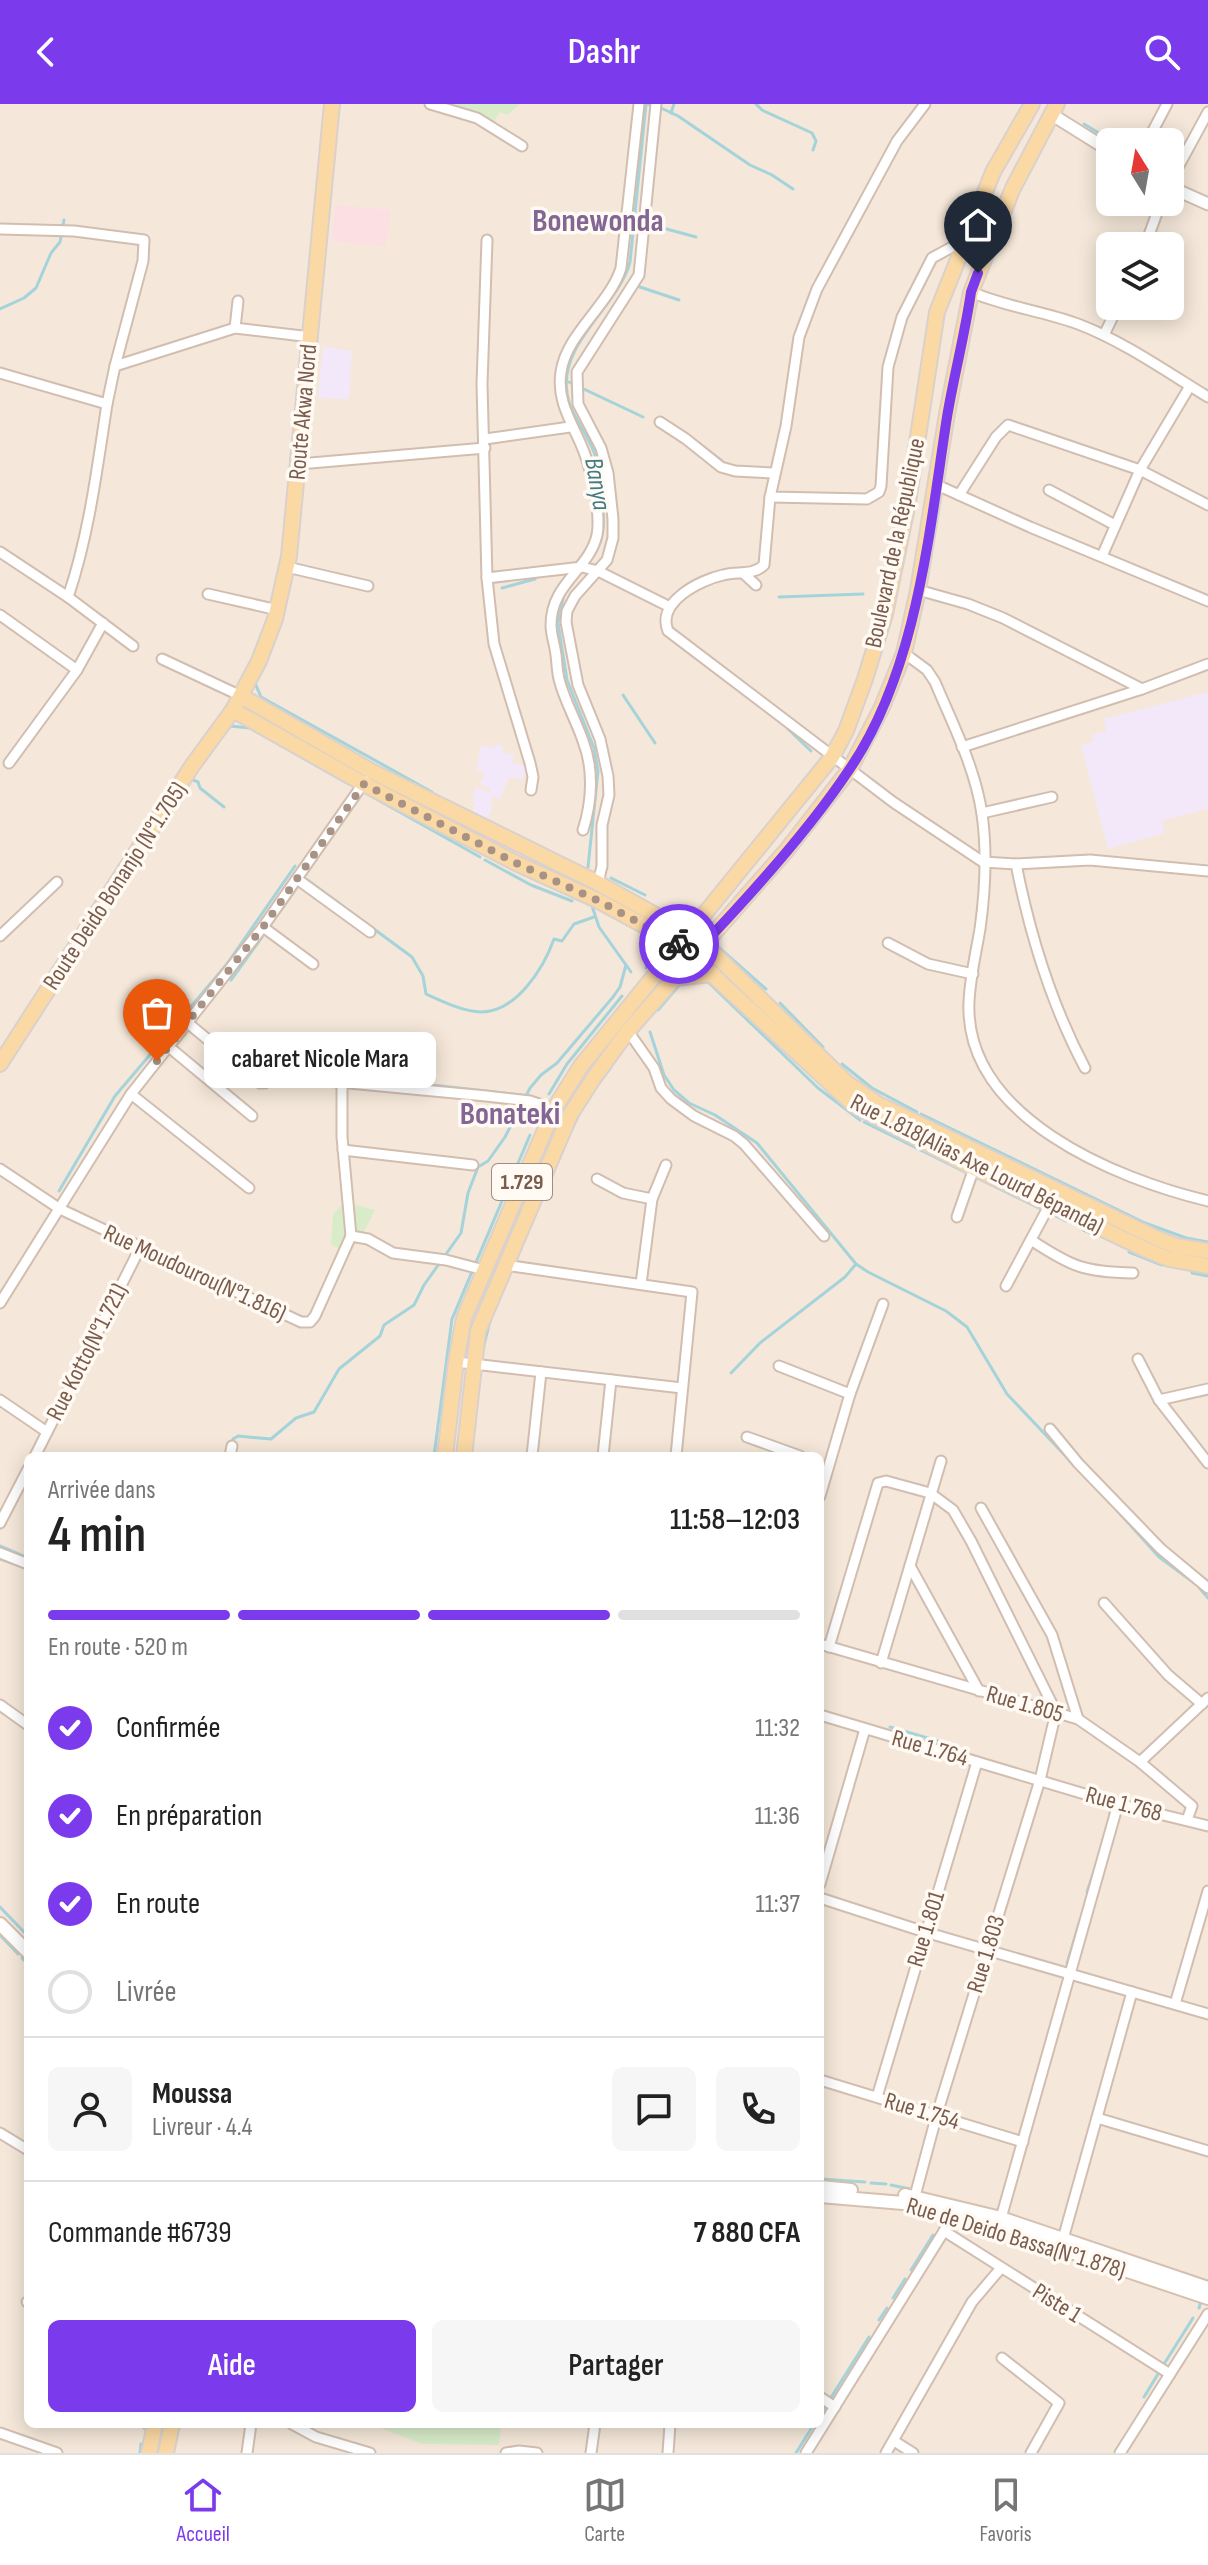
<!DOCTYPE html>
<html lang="fr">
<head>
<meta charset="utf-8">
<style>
  :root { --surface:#fff; --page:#f6f6f6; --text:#222; --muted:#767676; --line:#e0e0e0; --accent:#7c3aed }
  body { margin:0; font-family:"Sofia Sans Condensed",sans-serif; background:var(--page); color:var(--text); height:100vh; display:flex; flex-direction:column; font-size:30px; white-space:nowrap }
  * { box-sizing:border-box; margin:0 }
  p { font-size:26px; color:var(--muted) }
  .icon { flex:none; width:44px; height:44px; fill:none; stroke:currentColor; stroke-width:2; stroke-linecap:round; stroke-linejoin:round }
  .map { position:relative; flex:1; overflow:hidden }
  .panel { position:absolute; left:24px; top:1348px; width:800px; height:976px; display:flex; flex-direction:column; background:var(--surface); border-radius:12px; box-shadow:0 4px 20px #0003 }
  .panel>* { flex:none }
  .needle { width:52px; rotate:349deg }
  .buttons { position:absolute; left:1096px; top:24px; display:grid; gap:16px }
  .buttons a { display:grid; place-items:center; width:88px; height:88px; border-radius:12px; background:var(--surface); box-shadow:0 4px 20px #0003; font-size:40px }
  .pin { position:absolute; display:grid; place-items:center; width:68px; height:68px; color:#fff; margin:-82px -34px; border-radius:50% 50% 50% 0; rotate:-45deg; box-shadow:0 0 8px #0007 }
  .pin .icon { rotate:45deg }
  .courier { position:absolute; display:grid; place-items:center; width:80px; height:80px; margin:-40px; border:6px solid #7c3aed; border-radius:50%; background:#fff; color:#222; box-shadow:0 2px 10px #0007 }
  .bubble { position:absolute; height:56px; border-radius:12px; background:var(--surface); box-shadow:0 4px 20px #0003; font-size:26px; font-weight:600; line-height:56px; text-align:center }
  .headline em { font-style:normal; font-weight:600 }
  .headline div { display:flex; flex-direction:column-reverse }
  .headline { display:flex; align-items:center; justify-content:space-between; height:136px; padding:0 24px }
  h1 { font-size:52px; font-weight:600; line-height:60px }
  .bar { display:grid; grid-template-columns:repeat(4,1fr); gap:12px 8px; align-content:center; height:96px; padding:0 24px }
  .bar i { height:10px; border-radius:6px; background:var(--line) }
  .bar .active { background:var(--accent) }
  .bar p { grid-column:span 4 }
  .line { display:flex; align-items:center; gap:20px; padding:0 24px; border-top:2px solid var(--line) }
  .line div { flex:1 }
  .round { display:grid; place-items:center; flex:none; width:84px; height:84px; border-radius:12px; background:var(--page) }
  ol { padding:0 24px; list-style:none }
  li { display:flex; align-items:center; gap:24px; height:88px }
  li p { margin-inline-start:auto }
  li .icon { padding:8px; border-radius:50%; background:var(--accent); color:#fff; stroke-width:4 }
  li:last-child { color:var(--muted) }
  li i { width:44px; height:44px; border:4px solid var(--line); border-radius:50% }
  .button { display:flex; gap:16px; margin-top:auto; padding:16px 24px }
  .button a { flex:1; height:92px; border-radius:12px; background:var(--accent); color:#fff; font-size:32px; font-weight:600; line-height:92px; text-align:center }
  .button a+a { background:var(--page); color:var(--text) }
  header { display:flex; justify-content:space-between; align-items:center; height:104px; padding:0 24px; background:var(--accent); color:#fff; font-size:36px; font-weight:600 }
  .tabs { display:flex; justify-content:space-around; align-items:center; height:112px; border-top:2px solid var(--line); background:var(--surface); font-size:22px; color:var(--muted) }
  .tabs a { display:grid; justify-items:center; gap:4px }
  .tabs .active { color:var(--accent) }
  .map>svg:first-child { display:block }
  .residential { fill:#f5e8da; fill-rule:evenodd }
  .education { fill:#f3e8fa }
  .medical { fill:#fbdfe3 }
  .green { fill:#d8ecc9 }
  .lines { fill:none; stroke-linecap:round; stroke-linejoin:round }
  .stream { stroke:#a5d3da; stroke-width:3 }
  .minor-casing { stroke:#d1beb0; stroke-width:13 }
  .tertiary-casing { stroke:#d1beb0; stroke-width:15 }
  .secondary-casing { stroke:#d6c0b0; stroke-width:16 }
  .primary-casing { stroke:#dad1cd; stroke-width:18 }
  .minor { stroke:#fff; stroke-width:9 }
  .tertiary { stroke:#fff; stroke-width:11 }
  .secondary { stroke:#fff; stroke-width:12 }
  .primary { stroke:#fbd9a5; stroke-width:14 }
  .done { stroke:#a89285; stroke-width:8; stroke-dasharray:0 14.4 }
  .route { stroke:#7c3aed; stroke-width:10 }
  .labels { text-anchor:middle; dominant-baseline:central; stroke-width:7; stroke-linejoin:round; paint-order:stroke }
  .shield { fill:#fffaf3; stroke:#a28b7f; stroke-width:2 }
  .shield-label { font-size:22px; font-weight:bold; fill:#7a5c4d }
  .street-label { font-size:24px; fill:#7a5c4d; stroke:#fffaf3 }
  .water-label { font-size:26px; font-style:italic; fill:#437c86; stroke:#fffaf3 }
  .district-label { font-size:32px; font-weight:bold; fill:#846695; stroke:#fffaf3 }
</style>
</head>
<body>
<header><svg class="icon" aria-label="back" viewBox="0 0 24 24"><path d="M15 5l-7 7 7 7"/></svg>Dashr<svg class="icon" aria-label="search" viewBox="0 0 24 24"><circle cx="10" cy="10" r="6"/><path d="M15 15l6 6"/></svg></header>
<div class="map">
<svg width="1208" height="2349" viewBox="0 0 1208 2349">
  <rect width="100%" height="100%" fill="#fdf6ec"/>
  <path class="residential" d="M0,0h1208v2349h-1208zM1110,38h60v60h-60zM1110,142h60v60h-60zM28,1352h792v968h-792z"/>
  <g class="education">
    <path d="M323,243l29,4 -3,48 -31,-1z"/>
    <path d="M1208,588v116l-46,13 2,12 -56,16 -27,-104 12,-3 -1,-7 14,-4 -2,-12z"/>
    <path d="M495,641h8v6l-3,1 14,3 -2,8 14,3 1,9h-4l-1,5 -10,-3 -4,2 -8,20 -11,-4 4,3 -3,6 3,2 -6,13 -15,-7 4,-9 -4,-2 4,-14 13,5 2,-3 -11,-5 5,-12 -8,-2 3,-24 15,2z"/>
  </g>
  <path class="medical" d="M335,101l55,5 -4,36 -54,-5z"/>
  <g class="green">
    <path d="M449,0h71l-13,11 -7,-3 -6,10z"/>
    <path d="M345,1098l30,8 -17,33 -14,7 -13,-5 2,-31z"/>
    <path d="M371,2320h130l-2,21 -77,-1z"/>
  </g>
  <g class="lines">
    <g class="stream">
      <path d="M647,0l12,3 19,9 72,49 22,10 21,14"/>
      <path d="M756,0l6,6 50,23 4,8 -3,9"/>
      <path d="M671,9l3,-9"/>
      <path d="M1084,20l18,11"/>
      <path d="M1106,34l6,4"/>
      <path d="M637,117l59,16"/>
      <path d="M637,182l42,14"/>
      <path d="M0,205l24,-11 12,-10 15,-35 9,-11 4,-22"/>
      <path d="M569,278l74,35"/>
      <path d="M692,334l30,23"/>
      <path d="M585,462c22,-22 20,-46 16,-75 -1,-12 -2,-25 -6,-36 -7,-22 -25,-39 -28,-62 -8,-51 51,-86 63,-131l16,-158"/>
      <path d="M502,484l33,-9"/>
      <path d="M564,490l-6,29 9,57 27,68 4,23 -10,96"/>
      <path d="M779,493l84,-3"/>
      <path d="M255,579l6,14 171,95"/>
      <path d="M623,591l32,48"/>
      <path d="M230,622l20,2 97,55"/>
      <path d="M788,625l23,22"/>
      <path d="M189,678l2,-3 7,3 2,6 24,19"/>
      <path d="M371,692l109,61"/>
      <path d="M485,756l46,25 41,16"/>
      <path d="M611,774l34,17"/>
      <path d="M306,775l106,78 11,19 3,18c15,7 38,18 55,18 36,0 63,-45 73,-73l8,2 12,-17 20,-7"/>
      <path d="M592,802l7,21 32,45"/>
      <path d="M279,809l19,-27"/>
      <path d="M716,841l50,44"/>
      <path d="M646,864l9,-18 -8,-16"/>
      <path d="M231,876l31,-43"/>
      <path d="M707,877l111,107 42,32"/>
      <path d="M780,899l43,44"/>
      <path d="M658,906l23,-27"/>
      <path d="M650,928l14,43 10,15 15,13 26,12 42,28 99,121 12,8 78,39 21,16 40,67 68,72"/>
      <path d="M174,943l12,-14"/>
      <path d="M842,960l30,24 45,24"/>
      <path d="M344,971l186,21"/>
      <path d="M599,979l12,-16"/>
      <path d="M549,990l18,-30 55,-68"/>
      <path d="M921,1010l224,109 41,15 22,4"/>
      <path d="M864,1018l107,53"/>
      <path d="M567,1035l14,-29"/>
      <path d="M975,1073l68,33"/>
      <path d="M59,1087l56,-95 112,-132 68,-98"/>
      <path d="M1048,1108l18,9"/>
      <path d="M1083,1126l13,6"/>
      <path d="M1129,1148l33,13"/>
      <path d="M1192,1169l16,3"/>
      <path d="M483,1245l7,-28"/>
      <path d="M731,1269l29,-30 85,-66 11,-13"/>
      <path d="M232,1340l1,-5 5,-3 33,3 25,-21 18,-6 25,-43 41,-33 4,-11 30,-20 10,-20 37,-52 7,-40 10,-26 10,-6 17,-24 25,-49 11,-13 16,-12 56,-66 7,-10 6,-22"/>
      <path d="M434,1352l18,-137 78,-184"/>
      <path d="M1113,1402l46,51 38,28 11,13"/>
      <path d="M0,1442l28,12"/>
      <path d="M0,1455l28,10"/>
      <path d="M890,1623l58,17"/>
      <path d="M1105,1699l5,6v9"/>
      <path d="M1087,1788l11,-33"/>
      <path d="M0,1803l25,26"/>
      <path d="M0,1831l18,19"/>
      <path d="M22,1854l6,6"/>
      <path d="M1067,1860l13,-44"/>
      <path d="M820,2075l45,3"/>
      <path d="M871,2079l15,1"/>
      <path d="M891,2081l19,4"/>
      <path d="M911,2166l22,-35"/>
      <path d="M1176,2167l13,4"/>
      <path d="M893,2194l12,-19"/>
      <path d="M1199,2204l2,-7"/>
      <path d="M879,2216l8,-12"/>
      <path d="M1164,2260l29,-46"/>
      <path d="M1144,2293l14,-23"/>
      <path d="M820,2311l49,-78"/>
      <path d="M144,2324l1,-4"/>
      <path d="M140,2349l1,-9"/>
      <path d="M796,2349l18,-29"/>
      <path d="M1125,2349l21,-32"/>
    </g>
    <defs>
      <g id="minor">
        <path d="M430,0l47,14 45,28"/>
        <path d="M925,0l-28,37 -80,148 -18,48 -13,89 -16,71 97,2 12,-7 2,-6 7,-119 14,-50 30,-59 33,-18"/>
        <path d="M1147,38l20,-38"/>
        <path d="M1170,78l38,-70"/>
        <path d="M0,125l74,2 70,9 -1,21 -28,105"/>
        <path d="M487,136l-5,144 5,194 95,-11 16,4 72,36"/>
        <path d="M1145,142l16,-44"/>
        <path d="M971,188c35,15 72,19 107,32 45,17 89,48 130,73"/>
        <path d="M235,224l3,-27"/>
        <path d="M1104,231l14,-29"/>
        <path d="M0,269l107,31 8,-38 120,-38 76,9"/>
        <path d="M660,318l26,17 35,28 14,4 39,2"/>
        <path d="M485,335l85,-12"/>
        <path d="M299,360l186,-16"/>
        <path d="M937,381l93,42 178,74"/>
        <path d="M1049,386l66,35"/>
        <path d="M959,391l37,-58 12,-12 132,45 68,35"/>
        <path d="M770,393l-6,68c-11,11 -27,6 -41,10 -23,5 -67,27 -55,56l225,171 90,60 33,2c14,71 35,140 69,204"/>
        <path d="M0,448l68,45 65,49"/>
        <path d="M1102,452l38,-86 50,-84"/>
        <path d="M287,463l81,19"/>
        <path d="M743,469l13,12"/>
        <path d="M487,474l7,66 36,119 3,14 -2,13"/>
        <path d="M918,486l50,14 35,14 139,71"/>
        <path d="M208,490l70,16"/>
        <path d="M68,493c21,-62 29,-128 39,-193"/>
        <path d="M0,511l77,55"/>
        <path d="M904,549l23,17 8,12c18,43 40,85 47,132 5,36 3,79 -2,115 -4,24 -10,48 -11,73 -5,115 147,177 239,199"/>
        <path d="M162,555l79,37"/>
        <path d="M962,643l180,-58 66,-25"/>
        <path d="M9,659l68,-93 26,-47"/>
        <path d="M982,709l70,-16"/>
        <path d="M583,726c9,-28 11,-61 0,-89 -7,-21 -19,-41 -24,-62 -2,-8 -2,-17 -3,-24 -1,-10 -5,-20 -5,-30 0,-42 38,-55 46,-90 4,-20 -5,-63 -13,-83 -10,-27 -28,-49 -23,-80 5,-38 49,-68 60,-104l18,-164"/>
        <path d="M1016,760l74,-4 118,11"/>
        <path d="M297,775l73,53"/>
        <path d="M598,779l4,-17v-41l7,-30 -1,-19 -8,-37 -22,-54 -12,-63 1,-11 8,-15 32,-36 6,-22v-19l-5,-46 -7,-25 -23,-44 -1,-32 62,-97 17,-171"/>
        <path d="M263,823l50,37"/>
        <path d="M0,832l57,-54"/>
        <path d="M888,839l40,21 45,10"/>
        <path d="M189,920l71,59h5l10,-7 211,20 44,5 24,8"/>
        <path d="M628,927l26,37 7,20 10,11 23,17 40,20 10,8 80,92"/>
        <path d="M169,943l83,69"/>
        <path d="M342,978v55l9,99"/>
        <path d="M131,990l118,94"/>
        <path d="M343,1046l130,15"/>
        <path d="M0,1065l60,40 241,113h9l5,-6 36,-80"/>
        <path d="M597,1075l26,14 29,6"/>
        <path d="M957,1113l17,-49"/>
        <path d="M351,1132l17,3 25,14 53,7 38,10"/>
        <path d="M1031,1136c41,27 53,32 102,33"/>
        <path d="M505,1161l187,27 -16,164"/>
        <path d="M641,1180l11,-85 14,-34"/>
        <path d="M1006,1182l44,-82"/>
        <path d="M0,1199l131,-209 132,-167 102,-146"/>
        <path d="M1138,1255l21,41 49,63"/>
        <path d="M456,1258l226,26"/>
        <path d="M779,1262l71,28"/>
        <path d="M0,1296l47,32"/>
        <path d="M1159,1296l49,-11"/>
        <path d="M1050,1325l28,34 83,86 47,39"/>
        <path d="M747,1333l53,19"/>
        <path d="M35,1352l105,-208"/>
        <path d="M230,1352l2,-10"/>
        <path d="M532,1352l9,-84"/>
        <path d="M603,1352l8,-76"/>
        <path d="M820,1392l30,-102 33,-90"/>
        <path d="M981,1404l71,127 26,84"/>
        <path d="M0,1419l28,-54"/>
        <path d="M0,1449l28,11"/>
        <path d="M910,1462l69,125"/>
        <path d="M1104,1499l64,72 34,29"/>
        <path d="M820,1540l258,75 62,43 52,44 -5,14"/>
        <path d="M829,1543l49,-164 8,-2 44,12 23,17 18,31 85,171 -16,68 -103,334 -22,82"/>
        <path d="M881,1559l60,-202"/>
        <path d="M0,1601l28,20"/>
        <path d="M820,1611l298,89 90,22"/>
        <path d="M1140,1658l68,-64"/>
        <path d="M820,1780l45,-155"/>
        <path d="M820,1794l105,34 283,82"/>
        <path d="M1175,1900l33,-113"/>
        <path d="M820,1976l203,62"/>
        <path d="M877,1993l100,-335"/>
        <path d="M1097,2014l111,33"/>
        <path d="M0,2029l28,17"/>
        <path d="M1001,2114l117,-414"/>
        <path d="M944,2127l226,143"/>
        <path d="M1063,2135l69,-247"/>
        <path d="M27,2198h1"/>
        <path d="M1002,2254l57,45 -28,50"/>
        <path d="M820,2293l15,10"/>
        <path d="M292,2320l24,13 54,16"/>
        <path d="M0,2329l57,20"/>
        <path d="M894,2337l19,12"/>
        <path d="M247,2349l4,-29"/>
        <path d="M506,2349l13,-2 18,2"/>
        <path d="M591,2349l4,-29"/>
        <path d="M668,2349l2,-29"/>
        <path d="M806,2349l148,-238"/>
        <path d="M886,2349l86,-151 29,-34"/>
        <path d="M1120,2349l88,-139"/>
      </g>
      <g id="tertiary">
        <path d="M1051,10l59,37"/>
        <path d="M1170,83l38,17"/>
      </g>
      <g id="secondary">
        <path d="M0,1820l28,28"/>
        <path d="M820,2083l31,3"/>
        <path d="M905,2091l96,23 207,70"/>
        <path d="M820,2092l95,8 132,40 161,54"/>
      </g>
      <g id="primary">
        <path d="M241,592l130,75 227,112 90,50 16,11 143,139 31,21 278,134 20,8 32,5"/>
        <path d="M233,606l131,74 152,79 81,37 83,45 174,160 120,63 175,83 20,8 39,7"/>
        <path d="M674,874l39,-4"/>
        <path d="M0,960l192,-298 41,-56 26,-49 16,-42 14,-63 43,-452"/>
        <path d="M445,1352l11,-94 8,-44 90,-209 27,-43 251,-309 14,-26 19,-52 20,-65 23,-112 29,-190 56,-140 39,-68"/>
        <path d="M464,1352l14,-125 92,-216 25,-39 33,-45 158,-180 64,-82 32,-62 22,-54 14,-63 29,-176 24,-122 42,-104 44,-84"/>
        <path d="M149,2349l6,-29"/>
        <path d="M166,2349l6,-29"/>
      </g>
    </defs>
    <use href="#minor" class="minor-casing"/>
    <use href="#tertiary" class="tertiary-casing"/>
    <use href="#secondary" class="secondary-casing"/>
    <use href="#primary" class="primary-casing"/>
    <use href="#minor" class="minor"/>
    <use href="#tertiary" class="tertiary"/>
    <use href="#secondary" class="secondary"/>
    <use href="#primary" class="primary"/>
  </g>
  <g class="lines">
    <path class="done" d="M157,957l106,-134 101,-143 152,79 81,37 82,44"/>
    <path class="route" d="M679,840l14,11c52,-54 114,-122 156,-185 68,-99 80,-237 98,-353 7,-42 18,-83 24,-125l7,-19"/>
  </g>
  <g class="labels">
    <rect class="shield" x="492" y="1060" width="60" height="36" rx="6"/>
    <g class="shield-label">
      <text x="522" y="1078">1.729</text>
    </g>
    <g class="street-label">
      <text transform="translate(303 308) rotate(-85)">Route Akwa Nord</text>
      <text transform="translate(895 439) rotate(-78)">Boulevard de la République</text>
      <text transform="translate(115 782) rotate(-57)">Route Deido Bonanjo (N°1.705)</text>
      <text transform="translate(977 1060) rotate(27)">Rue 1.818(Alias Axe Lourd Bépanda)</text>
      <text transform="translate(195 1169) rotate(25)">Rue Moudourou(N°1.816)</text>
      <text transform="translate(87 1248) rotate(-63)">Rue Kotto(N°1.721)</text>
      <text transform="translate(1025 1600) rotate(16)">Rue 1.805</text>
      <text transform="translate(930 1644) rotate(16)">Rue 1.764</text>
      <text transform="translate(1124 1700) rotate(15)">Rue 1.768</text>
      <text transform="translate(926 1825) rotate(-73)">Rue 1.801</text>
      <text transform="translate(986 1850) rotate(-73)">Rue 1.803</text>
      <text transform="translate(922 2007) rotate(17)">Rue 1.754</text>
      <text transform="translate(1016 2134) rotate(17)">Rue de Deido Bassa(N°1.878)</text>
      <text transform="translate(1057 2199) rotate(32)">Piste 1</text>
    </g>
    <g class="water-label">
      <text transform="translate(597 380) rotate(80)">Banya</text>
    </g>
    <g class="district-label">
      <text x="598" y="117">Bonewonda</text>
      <text x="510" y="1010">Bonateki</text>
    </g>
  </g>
</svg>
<div class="buttons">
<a><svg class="needle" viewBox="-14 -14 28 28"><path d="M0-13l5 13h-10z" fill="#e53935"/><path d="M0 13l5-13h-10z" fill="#767676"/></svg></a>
<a><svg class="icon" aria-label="layers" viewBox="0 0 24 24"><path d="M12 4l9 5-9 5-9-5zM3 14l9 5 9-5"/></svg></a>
</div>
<div class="pin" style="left:157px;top:957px;background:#ea580c"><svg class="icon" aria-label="bag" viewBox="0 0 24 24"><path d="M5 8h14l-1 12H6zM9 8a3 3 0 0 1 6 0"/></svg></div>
<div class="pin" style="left:978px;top:169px;background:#1f2937"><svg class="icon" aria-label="home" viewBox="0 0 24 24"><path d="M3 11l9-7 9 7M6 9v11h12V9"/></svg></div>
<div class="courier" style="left:679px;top:840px"><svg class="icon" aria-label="bike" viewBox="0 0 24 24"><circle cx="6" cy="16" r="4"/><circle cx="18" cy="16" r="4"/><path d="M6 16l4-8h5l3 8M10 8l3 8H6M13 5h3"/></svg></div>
<div class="bubble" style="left:204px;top:928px;width:232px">cabaret Nicole Mara</div>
<section class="panel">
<div class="headline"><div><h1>4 min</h1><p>Arrivée dans</p></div><em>11:58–12:03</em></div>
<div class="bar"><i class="active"></i><i class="active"></i><i class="active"></i><i></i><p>En route · 520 m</p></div>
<ol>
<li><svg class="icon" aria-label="check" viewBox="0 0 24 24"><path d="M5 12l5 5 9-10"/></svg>Confirmée<p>11:32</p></li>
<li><svg class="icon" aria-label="check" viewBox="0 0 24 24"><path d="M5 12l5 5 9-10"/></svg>En préparation<p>11:36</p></li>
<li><svg class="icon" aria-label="check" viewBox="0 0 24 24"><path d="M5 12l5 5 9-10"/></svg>En route<p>11:37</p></li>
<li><i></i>Livrée</li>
</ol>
<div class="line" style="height:144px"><a class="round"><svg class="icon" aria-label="person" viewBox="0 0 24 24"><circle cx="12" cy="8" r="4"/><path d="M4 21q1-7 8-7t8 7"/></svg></a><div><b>Moussa</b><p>Livreur · 4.4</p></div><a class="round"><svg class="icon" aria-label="chat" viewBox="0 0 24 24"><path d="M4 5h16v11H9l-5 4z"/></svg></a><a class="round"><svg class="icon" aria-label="phone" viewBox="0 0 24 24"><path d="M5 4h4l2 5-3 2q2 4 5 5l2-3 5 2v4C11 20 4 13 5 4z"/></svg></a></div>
<div class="line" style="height:104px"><div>Commande #6739</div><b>7 880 CFA</b></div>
<div class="button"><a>Aide</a><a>Partager</a></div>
</section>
</div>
<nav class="tabs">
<a class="active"><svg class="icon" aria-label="home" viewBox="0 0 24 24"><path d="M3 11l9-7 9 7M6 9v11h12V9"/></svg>Accueil</a>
<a><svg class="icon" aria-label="map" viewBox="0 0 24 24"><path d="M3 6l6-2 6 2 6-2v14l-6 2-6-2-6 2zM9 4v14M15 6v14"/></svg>Carte</a>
<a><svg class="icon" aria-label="saved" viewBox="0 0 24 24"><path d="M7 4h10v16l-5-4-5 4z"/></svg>Favoris</a>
</nav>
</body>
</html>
